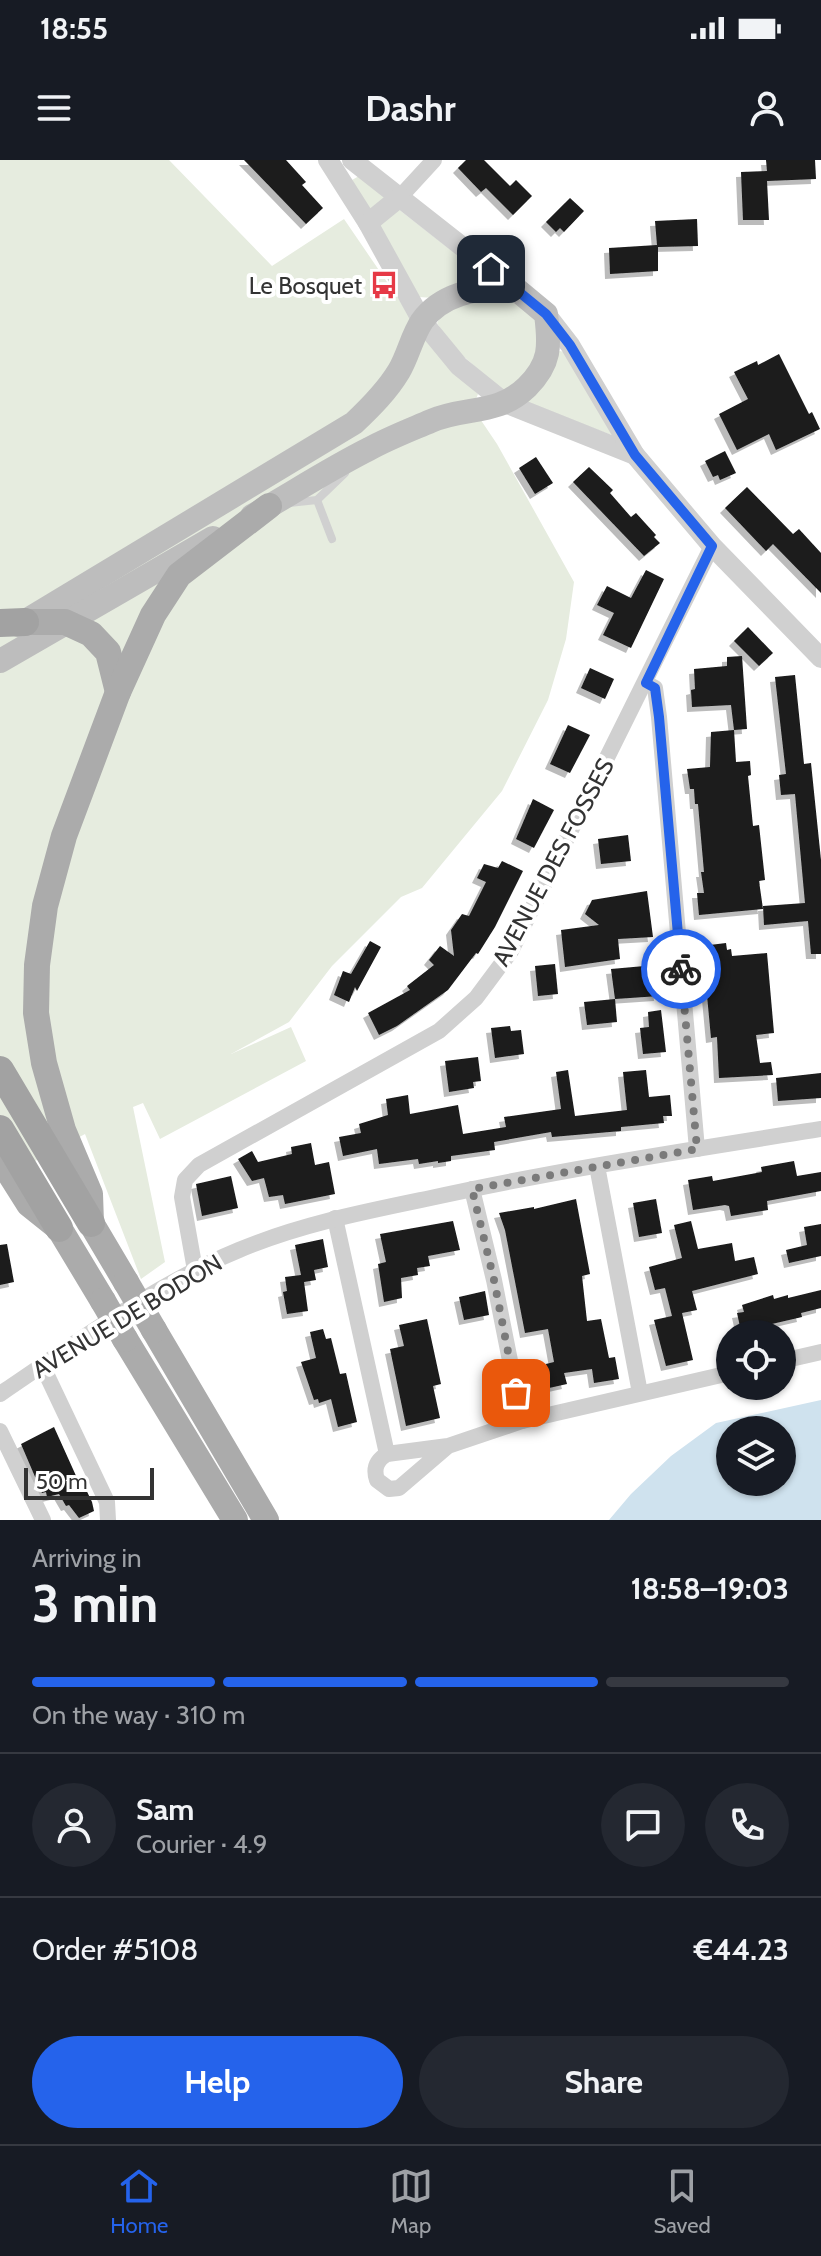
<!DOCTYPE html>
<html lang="en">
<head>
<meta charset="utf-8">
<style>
  :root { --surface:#171b24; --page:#242831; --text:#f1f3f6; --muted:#9ea1a6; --line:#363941; --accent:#2563eb }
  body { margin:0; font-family:Cabin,sans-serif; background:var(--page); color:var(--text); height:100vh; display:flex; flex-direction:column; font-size:30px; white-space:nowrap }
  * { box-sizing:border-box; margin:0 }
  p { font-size:26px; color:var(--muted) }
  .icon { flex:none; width:44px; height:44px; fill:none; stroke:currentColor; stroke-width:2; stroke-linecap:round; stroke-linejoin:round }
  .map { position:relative; height:1360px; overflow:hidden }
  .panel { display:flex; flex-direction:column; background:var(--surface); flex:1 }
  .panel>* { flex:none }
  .tools { position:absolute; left:716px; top:1160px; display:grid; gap:16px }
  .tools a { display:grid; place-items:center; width:80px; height:80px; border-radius:50%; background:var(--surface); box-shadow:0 2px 6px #0004; font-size:40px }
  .scale { position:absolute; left:24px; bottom:20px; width:130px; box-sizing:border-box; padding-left:8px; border:4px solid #333; border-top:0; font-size:22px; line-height:28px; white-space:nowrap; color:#333; -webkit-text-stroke:6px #fff; paint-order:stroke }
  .pin { position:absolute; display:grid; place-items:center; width:68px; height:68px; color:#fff; margin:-34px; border-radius:16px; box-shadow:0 4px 12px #0006 }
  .courier { position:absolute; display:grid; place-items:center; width:80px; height:80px; margin:-40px; border:6px solid #2563eb; border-radius:50%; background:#fff; color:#222; box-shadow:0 2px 10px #0007 }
  .overview em { font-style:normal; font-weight:700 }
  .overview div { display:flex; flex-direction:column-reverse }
  .overview { display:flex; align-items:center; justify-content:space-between; height:136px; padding:0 32px }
  h1 { font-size:52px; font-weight:700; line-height:60px }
  .bar { display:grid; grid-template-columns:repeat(4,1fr); gap:12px 8px; align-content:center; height:96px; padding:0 32px }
  .bar i { height:10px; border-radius:6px; background:var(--line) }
  .bar .selected { background:var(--accent) }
  .bar p { grid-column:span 4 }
  .line { display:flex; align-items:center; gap:20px; padding:0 32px; border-top:2px solid var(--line) }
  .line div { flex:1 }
  .round { display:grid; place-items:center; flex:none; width:84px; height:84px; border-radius:42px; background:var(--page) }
  .cta { display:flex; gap:16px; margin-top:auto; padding:16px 32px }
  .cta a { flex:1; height:92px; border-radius:48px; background:var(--accent); color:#fff; font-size:32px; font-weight:700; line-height:92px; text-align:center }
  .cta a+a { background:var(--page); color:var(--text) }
  .status { display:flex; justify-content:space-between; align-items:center; height:56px; padding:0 40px; background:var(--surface); direction:ltr }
  .status svg { height:22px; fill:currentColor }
  header { display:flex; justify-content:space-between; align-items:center; height:104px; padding:0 32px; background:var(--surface); font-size:36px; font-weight:700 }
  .dock { display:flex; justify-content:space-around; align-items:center; height:112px; border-top:2px solid var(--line); background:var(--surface); font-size:22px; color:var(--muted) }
  .dock a { display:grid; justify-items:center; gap:4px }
  .dock .selected { color:var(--accent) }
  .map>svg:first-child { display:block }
  .green { fill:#e6ecdf }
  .water { fill:#cfe2ee; fill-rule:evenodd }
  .building { fill:#1a1a1a; filter:url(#shadow) }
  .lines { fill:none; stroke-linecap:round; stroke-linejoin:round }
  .service { stroke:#d0d0d0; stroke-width:8 }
  .minor { stroke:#d0d0d0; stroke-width:16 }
  .tertiary { stroke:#d0d0d0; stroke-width:20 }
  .secondary { stroke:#bdbdbd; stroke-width:24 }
  .primary { stroke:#ababab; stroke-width:26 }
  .trunk { stroke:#a2a2a2; stroke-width:28 }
  .primary-bridge { stroke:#ababab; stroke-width:26 }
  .done { stroke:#7a7a7a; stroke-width:8; stroke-dasharray:0 14.4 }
  .route { stroke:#2563eb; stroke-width:10 }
  .labels { text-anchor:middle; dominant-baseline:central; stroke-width:8; stroke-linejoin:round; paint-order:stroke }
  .poi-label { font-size:24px; fill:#333; stroke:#fff; text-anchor:end }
  .street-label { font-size:24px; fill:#333; stroke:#fff }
</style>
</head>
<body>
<div class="status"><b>18:55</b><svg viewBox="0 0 49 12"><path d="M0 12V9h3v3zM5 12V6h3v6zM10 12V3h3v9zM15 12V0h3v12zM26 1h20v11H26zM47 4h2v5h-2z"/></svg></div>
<header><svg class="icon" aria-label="menu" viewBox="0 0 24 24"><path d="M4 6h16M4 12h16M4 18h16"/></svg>Dashr<svg class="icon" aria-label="person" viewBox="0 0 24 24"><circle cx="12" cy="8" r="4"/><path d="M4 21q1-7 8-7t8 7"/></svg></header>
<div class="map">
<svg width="821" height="1360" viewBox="0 0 821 1360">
  <defs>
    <filter id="shadow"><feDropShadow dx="-5" dy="5" stdDeviation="0" flood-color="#0004"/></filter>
  </defs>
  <rect width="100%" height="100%" fill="#fff"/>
  <g class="green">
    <path d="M0,0h169l103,106 72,-47 84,123 50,52 -2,5 -8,2 29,43 77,138 -8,57 -18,61 -46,91 -80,97 -21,9 -69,69 -43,56 -58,32 60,-27 15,34 -146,78 -17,-36 -10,4 32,155 -24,17 -56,-145 -85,46z"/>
    <path d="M359,16l26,22 -16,13 -17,-31z"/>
    <path d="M397,48l86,67 -3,4 -46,19 -15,-1 -40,-69v-6z"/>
    <path d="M509,137l25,20 5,11 1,24 -23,33 -16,5 -49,-44 -15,-23c14,-25 47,-23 72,-26z"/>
    <path d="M560,191l4,1 53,85 -89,-33 -1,-6 30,-46z"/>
  </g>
  <path class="water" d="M821,1240v120h-212l22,-26 40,-38 45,-33zM730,1270h52v52h-52z"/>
  <g class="building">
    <path d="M244,0h42l20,22 -4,3 21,23 -17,16z"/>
    <path d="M466,0h18l26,26 6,-6 16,16 -19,19 -27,-27 -5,4 -23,-24z"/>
    <path d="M766,0h49l1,19 -49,2 2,39h-26l-2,-48 26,-1z"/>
    <path d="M570,38l14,13 -20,21 -4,-4 -4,4 -10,-10z"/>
    <path d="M697,59l1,27 -40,1v24l-48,3 -1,-26 48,-3 -2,-24z"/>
    <path d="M779,194l30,60 3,-2 8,17 -44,21 -7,-16 -32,16 -18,-36 29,-15 -14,-27 23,-11 1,4z"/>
    <path d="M725,291l11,22 -16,7 -2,-5 -5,2 -8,-16z"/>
    <path d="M536,297l17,26 -18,11 -16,-26z"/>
    <path d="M589,307l24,23 -3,3 21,24 5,-4 20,22 -2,2 6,6 -16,13 -71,-74z"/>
    <path d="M747,327l46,47 6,-5 22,24v40l-48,-49 -7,7 -41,-43z"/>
    <path d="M646,410l18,9 -33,69 -28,-13 11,-22 -17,-8 10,-19 24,12z"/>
    <path d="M748,467l25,26 -14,13 -25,-25z"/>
    <path d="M742,496l5,73 -13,1 2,32 14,-1 1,14 -3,1 5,50 6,-1 6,55 -6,1 4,28 -64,6 -2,-22h7l-3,-21h3l-6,-68h-3l-1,-15h-4l-3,-20 23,-2 1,-35 23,-2 -3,-25 -39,2 -1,-17 4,-1 -1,-20 33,-3v-9z"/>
    <path d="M590,508l24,11 -9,20 -24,-11z"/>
    <path d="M795,515l9,89 7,-1 10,97v94h-10l-3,-33 -44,4 -1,-19 42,-3 -10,-109 -14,1 -2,-20 7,-1 -11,-97z"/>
    <path d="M568,565l22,10 -20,38 -20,-9z"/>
    <path d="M533,639l21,11 -20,38 -18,-9z"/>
    <path d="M628,675l3,26 -30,3 -3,-25z"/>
    <path d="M502,701l21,10 -28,56 -17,27 -2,-1 -28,37 -51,36 -18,9 -11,-22 42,-23 -3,-4 27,-21 -5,-5 11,-14 14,10 -3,-26 11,-16 7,2 17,-34 -9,-4 7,-14 14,4z"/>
    <path d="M647,731l6,46 -35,2 2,20 -55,8 -4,-37 38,-5 -14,-11 7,-14z"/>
    <path d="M370,781l11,6 -24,44 -2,-4 -6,15 -15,-7 9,-24 8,3z"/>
    <path d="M726,783l1,7 4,-1 1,7 35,-3 7,80 -18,2 4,28 11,-1 2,13 -54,3 -2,-41 -6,1 -8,-86 8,-1 -1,-6z"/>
    <path d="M555,804l3,30 -20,2 -3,-30z"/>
    <path d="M656,805l3,31 -44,3 -4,-30z"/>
    <path d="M615,839l2,23 -30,3 -3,-23z"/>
    <path d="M661,850l5,42 -23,2 -3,-26 9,-1 -1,-15z"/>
    <path d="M510,866l1,5 10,-1 3,24 -29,4 -4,-30z"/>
    <path d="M478,897l3,24 -8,1 1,6 -25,4 -4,-31z"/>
    <path d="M568,910l7,46 52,-6 -4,-38 23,-2 3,27 21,-2 2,21h-9l1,7 -43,4v4l-69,6 -1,-5 -57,10 1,8 -44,6v5l-13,2v-2l-19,3 -1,-5 -39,5 -2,-15 -34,7 -4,-19 22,-4 -2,-9 29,-9 -2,-16 22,-4 2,19 48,-9 5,29 43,-7 -2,-10 57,-8 -5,-37z"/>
    <path d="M821,913v25l-43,3 -2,-23z"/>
    <path d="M311,983l4,22 14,-3 6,32 -50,10 -2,-9 -14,2 -5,-19 -12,3 -14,-22 14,-8 6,11 34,-8 -1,-7z"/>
    <path d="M794,1001l3,15 24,-4v19l-54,10 1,9 -37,6 -2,-10 -4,-1 -32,5 -5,-30 24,-4 1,5 49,-9 -1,-5z"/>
    <path d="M231,1016l7,32 -36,8 -6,-32z"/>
    <path d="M576,1039l14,75 -8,2 5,45 14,-2 8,39 6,-1 4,22 -25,4 -2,-14 -28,4 3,11 -27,6 -4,-16 11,-3 -1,-7 8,-2 -6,-33 -23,4 -20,-103 -6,-17 35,-6v2z"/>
    <path d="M656,1039l6,34 -23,4 -6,-34z"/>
    <path d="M453,1061l7,29 -32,6 2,10 -13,2 1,7 -17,3 1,20 -18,4 -6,-38 8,-2 -6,-28z"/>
    <path d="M691,1061l7,28 34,-6 3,18 19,-4 4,17 -66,17 5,19 -15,3 11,47 -27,6 -12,-46 18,-4 -7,-28 -10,2 -6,-23 33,-9 -8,-33z"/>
    <path d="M821,1064v32l-32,7 -3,-13 21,-5 -3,-18z"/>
    <path d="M323,1079l5,28 -14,3 2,10 -12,2 4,29 -21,3 -4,-22 4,-1 -2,-14 16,-2 -6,-30z"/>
    <path d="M7,1084l7,38 -14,3v-40z"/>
    <path d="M821,1130v18l-20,5 1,4 -61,14 -4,-18 7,-1 -2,-7 31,-10 1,4 14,-4v3z"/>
    <path d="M485,1131l4,24 -25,5 -5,-23z"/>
    <path d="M427,1159l14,65 -8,2 7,32 -34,8 -16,-77 14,-3 -5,-21z"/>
    <path d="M323,1169l3,10 5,-1 9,36 6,-1 11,49 -19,5 -7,-28 -12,4 -1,-4 -4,1 -13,-38 15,-4 -6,-26z"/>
    <path d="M54,1267l23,51 3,-1 12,25 2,9 -15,7 -10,-13 -3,1 -7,-12 -12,3 -1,-5 -4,1 -21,-49z"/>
  </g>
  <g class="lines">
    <g class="service">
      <path d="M317,340l15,39"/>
      <path d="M289,343l28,-3 28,-27"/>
    </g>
    <g class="minor">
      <path d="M400,37l34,-37"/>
      <path d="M646,523l9,5 4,29 38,432"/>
      <path d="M597,1006l43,227"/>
      <path d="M472,1029l22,91 28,141"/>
      <path d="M335,1058l52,236"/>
      <path d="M195,1110l-13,-73 3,-17 14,-15 240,-134 37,-33 35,-47 201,-405"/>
      <path d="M782,1201l39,-9"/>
      <path d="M42,1205l65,137 1,18"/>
      <path d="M0,1234c74,-50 156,-110 239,-144 59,-25 124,-38 187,-51 131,-29 263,-49 395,-70"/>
      <path d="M0,1271l43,89"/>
      <path d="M448,1286l-49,42 -10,1 -12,-9c-4,-12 0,-20 10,-26l61,-8 74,-25 208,-48"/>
    </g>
    <g class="tertiary">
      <path d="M328,0l40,63 54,98 37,45 46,37 130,52"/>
      <path d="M352,0l159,125"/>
      <path d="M368,63l32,-26"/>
      <path d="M546,154l24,31 65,110 77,91 109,112"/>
    </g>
    <g class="secondary">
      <path d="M19,465l335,-202c17,-16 33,-32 45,-52 9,-15 13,-35 23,-50 21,-29 57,-32 89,-36l35,29c4,32 5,49 -19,73 -30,29 -62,19 -96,34 -21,9 -42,17 -62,28 -40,20 -78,45 -117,67"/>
      <path d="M0,501l213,-123"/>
    </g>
    <g class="primary">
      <path d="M25,462h40l26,12 17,18 10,40"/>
      <path d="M0,998l29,46 30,24 44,73"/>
      <path d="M126,1122l-35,-59 -1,-29 -27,-64 -19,-67 -8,-50 1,-48 8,-59 19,-70 54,-144 35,-77 26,-40 90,-69"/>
      <path d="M154,1170l112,190"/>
      <path d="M125,1179l110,181"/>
    </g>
    <g class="trunk">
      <path d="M0,463l25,-1"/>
      <path d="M0,910l91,153"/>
      <path d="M0,969l59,99"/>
    </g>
    <g class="primary-bridge">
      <path d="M126,1122l28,48"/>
      <path d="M103,1141l22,38"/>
    </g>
  </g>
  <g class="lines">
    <path class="done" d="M516,1233l-22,-113 -22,-91 225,-40 -16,-180"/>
    <path class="route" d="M491,109l55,45 24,31 65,110 77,91 -66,137 9,5 4,29 22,252"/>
  </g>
  <defs>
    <symbol id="bus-bare" viewBox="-9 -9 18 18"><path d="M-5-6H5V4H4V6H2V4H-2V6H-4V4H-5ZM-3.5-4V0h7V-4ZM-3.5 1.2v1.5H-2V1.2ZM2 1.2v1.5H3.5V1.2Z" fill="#e63946" stroke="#fff" stroke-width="2.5" paint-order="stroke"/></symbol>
  </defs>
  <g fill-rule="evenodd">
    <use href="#bus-bare" x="364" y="105" width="40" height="40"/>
  </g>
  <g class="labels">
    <g class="poi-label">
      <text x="362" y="125">Le Bosquet</text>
    </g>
    <g class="street-label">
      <text transform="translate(553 702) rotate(-62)">AVENUE DES FOSSES</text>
      <text transform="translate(127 1156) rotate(-31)">AVENUE DE BODON</text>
    </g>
  </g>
</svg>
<div class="tools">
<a><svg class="icon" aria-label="locate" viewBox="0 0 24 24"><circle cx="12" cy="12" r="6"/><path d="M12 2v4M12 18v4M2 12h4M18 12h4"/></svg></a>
<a><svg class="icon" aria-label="layers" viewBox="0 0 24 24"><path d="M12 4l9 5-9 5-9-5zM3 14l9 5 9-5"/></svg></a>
</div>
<div class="scale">50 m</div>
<div class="pin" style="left:516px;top:1233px;background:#ea580c"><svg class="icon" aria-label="bag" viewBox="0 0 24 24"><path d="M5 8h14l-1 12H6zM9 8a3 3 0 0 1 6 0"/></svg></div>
<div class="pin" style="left:491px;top:109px;background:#1f2937"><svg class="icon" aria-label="home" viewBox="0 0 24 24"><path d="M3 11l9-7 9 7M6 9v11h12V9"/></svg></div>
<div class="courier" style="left:681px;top:809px"><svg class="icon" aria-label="bike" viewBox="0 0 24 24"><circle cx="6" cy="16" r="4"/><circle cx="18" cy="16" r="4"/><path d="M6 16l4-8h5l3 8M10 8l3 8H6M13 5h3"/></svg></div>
</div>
<section class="panel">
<div class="overview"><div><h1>3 min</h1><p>Arriving in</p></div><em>18:58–19:03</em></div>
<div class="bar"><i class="selected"></i><i class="selected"></i><i class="selected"></i><i></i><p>On the way · 310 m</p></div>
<div class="line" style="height:144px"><a class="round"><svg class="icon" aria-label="person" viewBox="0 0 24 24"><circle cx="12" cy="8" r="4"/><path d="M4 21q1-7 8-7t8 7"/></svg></a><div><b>Sam</b><p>Courier · 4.9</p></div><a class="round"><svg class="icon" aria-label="chat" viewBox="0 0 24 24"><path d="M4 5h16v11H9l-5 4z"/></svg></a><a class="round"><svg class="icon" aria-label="phone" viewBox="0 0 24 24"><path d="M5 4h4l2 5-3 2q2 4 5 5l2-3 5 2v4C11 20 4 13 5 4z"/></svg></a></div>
<div class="line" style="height:104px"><div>Order #5108</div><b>€44.23</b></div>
<div class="cta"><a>Help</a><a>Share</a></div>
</section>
<nav class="dock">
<a class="selected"><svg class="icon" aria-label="home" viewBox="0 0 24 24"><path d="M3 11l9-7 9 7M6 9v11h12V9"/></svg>Home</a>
<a><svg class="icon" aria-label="map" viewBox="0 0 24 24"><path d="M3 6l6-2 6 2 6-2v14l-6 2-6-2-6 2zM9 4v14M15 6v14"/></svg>Map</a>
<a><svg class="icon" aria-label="saved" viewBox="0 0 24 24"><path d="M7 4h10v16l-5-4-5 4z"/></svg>Saved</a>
</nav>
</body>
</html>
